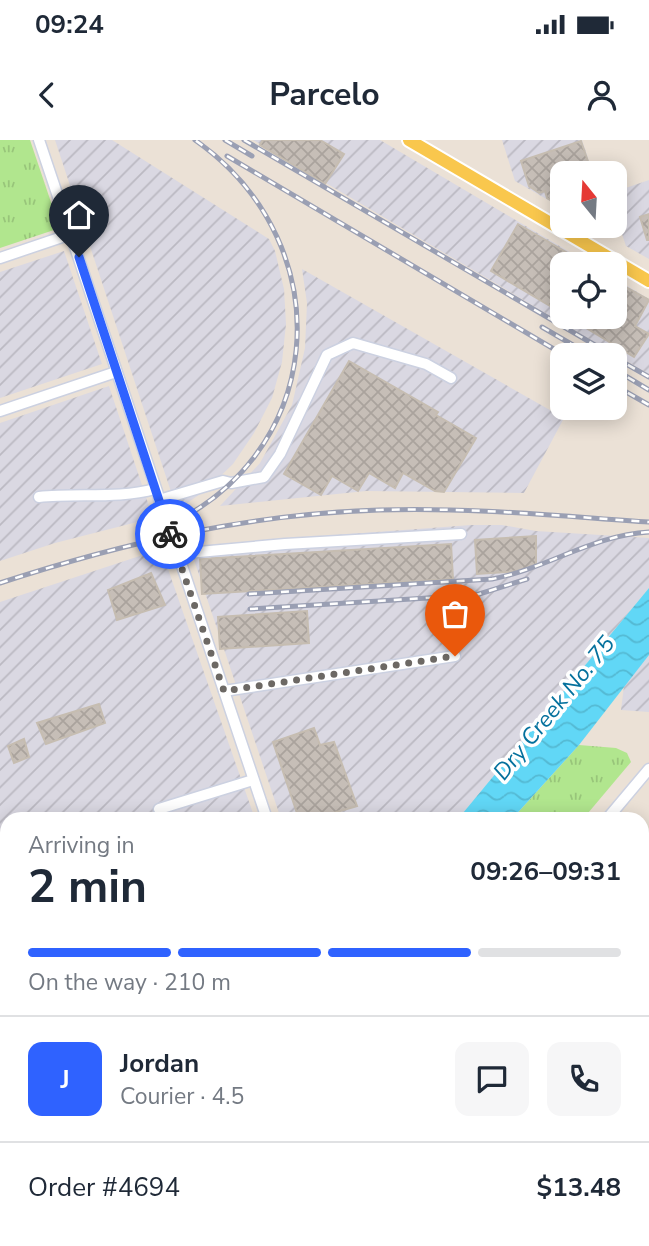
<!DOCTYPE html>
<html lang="en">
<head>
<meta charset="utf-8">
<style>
  :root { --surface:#fff; --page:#f6f6f7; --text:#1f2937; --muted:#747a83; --line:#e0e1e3; --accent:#2f62ff }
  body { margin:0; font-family:"Nunito Sans",sans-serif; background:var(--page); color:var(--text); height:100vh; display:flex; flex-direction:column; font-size:26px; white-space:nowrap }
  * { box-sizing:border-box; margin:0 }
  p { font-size:23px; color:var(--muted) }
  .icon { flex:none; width:38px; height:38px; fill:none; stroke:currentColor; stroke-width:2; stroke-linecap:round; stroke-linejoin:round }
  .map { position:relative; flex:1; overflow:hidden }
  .drawer { position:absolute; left:0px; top:672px; width:649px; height:434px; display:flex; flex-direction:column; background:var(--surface); border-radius:21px 21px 0 0; box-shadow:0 4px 18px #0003 }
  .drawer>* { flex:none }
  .needle { width:46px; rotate:342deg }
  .fabs { position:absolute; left:550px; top:21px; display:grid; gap:14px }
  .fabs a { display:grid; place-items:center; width:77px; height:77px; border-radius:14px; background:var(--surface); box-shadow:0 4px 18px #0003; font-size:35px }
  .pin { position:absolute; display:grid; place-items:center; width:60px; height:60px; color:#fff; margin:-72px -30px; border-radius:50% 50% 50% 0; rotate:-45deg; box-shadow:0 0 7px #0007 }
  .pin .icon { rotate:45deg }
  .courier { position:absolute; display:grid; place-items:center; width:70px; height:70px; margin:-35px; border:5px solid #2f62ff; border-radius:50%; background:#fff; color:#222; box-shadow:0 2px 9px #0007 }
  .summary em { font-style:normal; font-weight:700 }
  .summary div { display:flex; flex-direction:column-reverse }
  .summary { display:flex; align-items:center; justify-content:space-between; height:119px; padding:0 28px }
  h1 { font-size:46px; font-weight:700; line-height:52px }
  .bar { display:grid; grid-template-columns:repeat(4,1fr); gap:10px 7px; align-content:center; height:84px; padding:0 28px }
  .bar i { height:9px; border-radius:5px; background:var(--line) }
  .bar .active { background:var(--accent) }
  .bar p { grid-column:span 4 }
  .line { display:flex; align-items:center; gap:18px; padding:0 28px; border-top:2px solid var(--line) }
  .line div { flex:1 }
  .round { display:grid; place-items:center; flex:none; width:74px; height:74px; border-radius:14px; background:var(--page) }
  .status { display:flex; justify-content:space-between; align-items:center; height:49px; padding:0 35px; background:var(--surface); direction:ltr }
  .status svg { height:19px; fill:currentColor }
  header { display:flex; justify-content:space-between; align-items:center; height:91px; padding:0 28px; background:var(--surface); font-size:32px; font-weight:700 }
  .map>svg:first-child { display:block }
  .industrial { fill:url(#industrial-furrows) }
  .grass { fill:url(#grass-tufts) }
  .water { fill:url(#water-waves) }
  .building { fill:url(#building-cross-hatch); stroke:#c6bdb1; stroke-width:2 }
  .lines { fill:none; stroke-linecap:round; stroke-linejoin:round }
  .minor-casing { stroke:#ccd1e1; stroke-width:13 }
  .major-casing { stroke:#fff; stroke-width:16 }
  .highway-casing { stroke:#fff; stroke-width:18 }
  .minor { stroke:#fff; stroke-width:10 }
  .major { stroke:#f9c74d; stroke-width:12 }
  .highway { stroke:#ff904d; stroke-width:14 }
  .rail-casing { stroke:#9a9fb3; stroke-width:5 }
  .rail { stroke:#fff; stroke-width:2.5; stroke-dasharray:8; stroke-linecap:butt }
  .done { stroke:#6c6864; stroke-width:7; stroke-dasharray:0 12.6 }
  .route { stroke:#2f62ff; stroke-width:9 }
  .labels { text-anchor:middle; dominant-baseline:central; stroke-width:7; stroke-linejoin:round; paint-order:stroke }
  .water-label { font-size:23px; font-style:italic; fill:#05719d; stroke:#fff }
</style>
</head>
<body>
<div class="status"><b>09:24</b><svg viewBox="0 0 49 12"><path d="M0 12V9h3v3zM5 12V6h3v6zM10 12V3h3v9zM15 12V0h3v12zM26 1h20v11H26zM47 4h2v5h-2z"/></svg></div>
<header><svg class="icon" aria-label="back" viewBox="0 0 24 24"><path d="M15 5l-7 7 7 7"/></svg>Parcelo<svg class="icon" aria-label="person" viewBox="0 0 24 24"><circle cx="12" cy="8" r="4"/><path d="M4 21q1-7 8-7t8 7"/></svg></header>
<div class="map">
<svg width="649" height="1106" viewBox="0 0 649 1106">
  <defs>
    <pattern id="industrial-furrows" width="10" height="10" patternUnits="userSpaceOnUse" patternTransform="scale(1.75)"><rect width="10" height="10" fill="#dad8e2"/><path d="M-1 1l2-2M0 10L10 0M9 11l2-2" fill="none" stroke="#bbb9c2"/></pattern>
    <pattern id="grass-tufts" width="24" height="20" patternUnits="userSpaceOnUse" patternTransform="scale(1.75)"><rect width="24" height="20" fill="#b1e68e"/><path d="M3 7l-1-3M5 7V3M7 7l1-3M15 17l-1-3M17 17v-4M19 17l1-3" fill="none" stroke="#98c57a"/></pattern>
    <pattern id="water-waves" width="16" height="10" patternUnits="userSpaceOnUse" patternTransform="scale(1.75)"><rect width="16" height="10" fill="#61d7f6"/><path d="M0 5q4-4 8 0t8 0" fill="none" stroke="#54b9d3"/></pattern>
    <pattern id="building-cross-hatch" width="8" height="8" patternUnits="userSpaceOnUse" patternTransform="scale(1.75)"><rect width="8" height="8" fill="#c6beb7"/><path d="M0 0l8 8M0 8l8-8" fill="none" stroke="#aaa39d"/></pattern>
  </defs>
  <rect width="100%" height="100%" fill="#ebe1d6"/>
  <g class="industrial">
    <path d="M55,0h57l157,99 6,12 9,38 2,35 -4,38 -10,36 -18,35 -21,31 -27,26 -29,20z"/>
    <path d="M253,0h127l210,124h-28v53h52v-39l35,21v75z"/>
    <path d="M502,0h80l11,33h-31v35l-47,-27z"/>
    <path d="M649,40v79l-23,-13 -12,-36v-18z"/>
    <path d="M64,111l38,113 -102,34v-126z"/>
    <path d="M302,129l262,149 -40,75 -158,-2 -146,15 40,-43 32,-58 13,-57 2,-45z"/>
    <path d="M109,246l44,132 -98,25 -55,18v-138z"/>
    <path d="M471,385h31l34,6 113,7v50l-191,231h-177l-89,-265 117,-17z"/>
    <path d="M161,409l94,270h-248v274l-7,3v-494z"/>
    <path d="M649,515v57l-28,-2 3,-24z"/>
    <path d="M7,1010v89h116l-14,7h-109v-94z"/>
  </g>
  <g class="grass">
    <path d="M0,0h30l28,83 -4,7 -54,18z"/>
    <path d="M579,605l37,3 11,5 4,9 -48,57h-71z"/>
  </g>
  <g class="water">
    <path d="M649,448v67l-70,90 -67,74h-54z"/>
    <path d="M7,953v33l-7,3v-33z"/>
  </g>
  <g class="building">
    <path d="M263,0h57l24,14 -19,30 -65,-39z"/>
    <path d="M581,1l11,32h-30v30l-5,1 -10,-6 -2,-7 -6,2 -10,-7 -8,-25z"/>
    <path d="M649,74v26h-2l-7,-23z"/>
    <path d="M518,84l60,35 -3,5h-13v49l-71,-42z"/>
    <path d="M626,147l23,13 -14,26 14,8 -15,23 -66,-40h46v-21l5,3z"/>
    <path d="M349,221l89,51 -2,3 40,23 -32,54 -9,-1 -32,-18 -8,15 -26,-15 -11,18 -26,-15 -11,19 -37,-21z"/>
    <path d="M536,396v30l-14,5 -45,3 -2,-34z"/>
    <path d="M451,404l2,35 -251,15 -2,-35z"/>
    <path d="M151,433l14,32 -48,15 -9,-30z"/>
    <path d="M307,471l2,32 -89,6 -2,-32z"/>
    <path d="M99,564l6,19 -59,21 -9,-21z"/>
    <path d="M314,588l6,17 14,-3 23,64 -44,13h-14l-26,-77z"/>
    <path d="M24,599l5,18 -15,6 -6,-17z"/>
    <path d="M7,854v59l-7,3v-60z"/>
  </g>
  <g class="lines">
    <defs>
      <g id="minor">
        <path d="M39,0l228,679"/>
        <path d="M0,118l71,-24"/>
        <path d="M0,271l116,-39"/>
        <path d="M39,357c39,-4 79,2 116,-8"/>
        <path d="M159,360l64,-19 8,2 33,-6 16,-23 47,-99 26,-12 73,21 25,14"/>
        <path d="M177,414l108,-10 176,-10"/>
        <path d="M224,551l231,-35"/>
        <path d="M159,669l94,-29"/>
        <path d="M607,679l42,-50"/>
        <path d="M0,841l7,-2"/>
        <path d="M0,997l7,-2"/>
      </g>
      <path id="major" d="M409,0l240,141"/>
      <g id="highway">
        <path d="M642,727l7,-7"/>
        <path d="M642,742l7,-8"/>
        <path d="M642,808l7,-8"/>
        <path d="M642,895l7,-14"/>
        <path d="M642,921l7,-18"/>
        <path d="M431,1099l20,7"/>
        <path d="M619,1099l3,7"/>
        <path d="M193,1106l20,-7"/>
        <path d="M305,1106l7,-7"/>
        <path d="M322,1106l6,-7"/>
        <path d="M353,1106l5,-7"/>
        <path d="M410,1106l5,-7"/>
        <path d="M573,1106l1,-7"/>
      </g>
    </defs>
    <use href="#minor" class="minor-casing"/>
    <use href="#major" class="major-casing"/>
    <use href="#highway" class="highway-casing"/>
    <use href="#minor" class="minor"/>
    <use href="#major" class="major"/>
    <use href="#highway" class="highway"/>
    <defs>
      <g id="rail">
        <path d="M225,0l27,16"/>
        <path d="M244,0l368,215"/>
        <path d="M227,16l337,199"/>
        <path d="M542,187l48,28"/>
        <path d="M614,217l35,20"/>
        <path d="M614,229l35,21"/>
        <path d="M614,245l35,20"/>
        <path d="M152,392c176,-68 194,-286 43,-392"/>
        <path d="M0,443c123,-40 248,-69 379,-73 90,-3 180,6 270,12"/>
        <path d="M249,454l243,-15c54,-10 101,-44 157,-47"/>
        <path d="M250,469l226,-14 51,-16"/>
      </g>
    </defs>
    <use href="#rail" class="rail-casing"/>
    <use href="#rail" class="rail"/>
  </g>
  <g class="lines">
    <path class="done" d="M170,394l54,157 231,-35"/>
    <path class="route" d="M79,117l91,277"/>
  </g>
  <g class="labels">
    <g class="water-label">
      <text transform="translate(554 568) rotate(-51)">Dry Creek No. 75</text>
    </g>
  </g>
</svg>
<div class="fabs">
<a><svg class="needle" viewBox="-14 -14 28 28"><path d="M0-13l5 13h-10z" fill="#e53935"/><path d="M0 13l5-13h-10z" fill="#747a83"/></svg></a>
<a><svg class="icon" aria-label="locate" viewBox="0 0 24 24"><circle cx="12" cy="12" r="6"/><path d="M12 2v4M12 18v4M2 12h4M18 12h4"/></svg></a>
<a><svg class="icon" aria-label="layers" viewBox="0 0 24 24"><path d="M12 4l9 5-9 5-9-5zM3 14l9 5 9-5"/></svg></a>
</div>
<div class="pin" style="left:455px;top:516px;background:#ea580c"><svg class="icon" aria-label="bag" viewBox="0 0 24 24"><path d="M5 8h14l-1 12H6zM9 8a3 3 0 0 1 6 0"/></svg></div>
<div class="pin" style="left:79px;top:117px;background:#1f2937"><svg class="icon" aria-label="home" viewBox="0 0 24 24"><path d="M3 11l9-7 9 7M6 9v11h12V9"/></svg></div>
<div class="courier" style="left:170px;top:394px"><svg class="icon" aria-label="bike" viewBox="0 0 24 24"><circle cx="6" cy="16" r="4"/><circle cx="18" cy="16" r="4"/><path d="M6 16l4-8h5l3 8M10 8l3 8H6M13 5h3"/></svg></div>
<section class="drawer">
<div class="summary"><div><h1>2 min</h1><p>Arriving in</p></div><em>09:26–09:31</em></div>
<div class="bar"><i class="active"></i><i class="active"></i><i class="active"></i><i></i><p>On the way · 210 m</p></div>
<div class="line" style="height:126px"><b class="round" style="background:var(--accent);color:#fff">J</b><div><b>Jordan</b><p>Courier · 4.5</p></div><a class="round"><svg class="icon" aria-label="chat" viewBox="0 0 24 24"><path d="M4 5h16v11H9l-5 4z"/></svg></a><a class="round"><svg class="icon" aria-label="phone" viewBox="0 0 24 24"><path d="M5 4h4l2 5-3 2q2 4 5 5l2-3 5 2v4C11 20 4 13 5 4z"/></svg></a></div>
<div class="line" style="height:91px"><div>Order #4694</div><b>$13.48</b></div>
</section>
</div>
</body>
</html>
